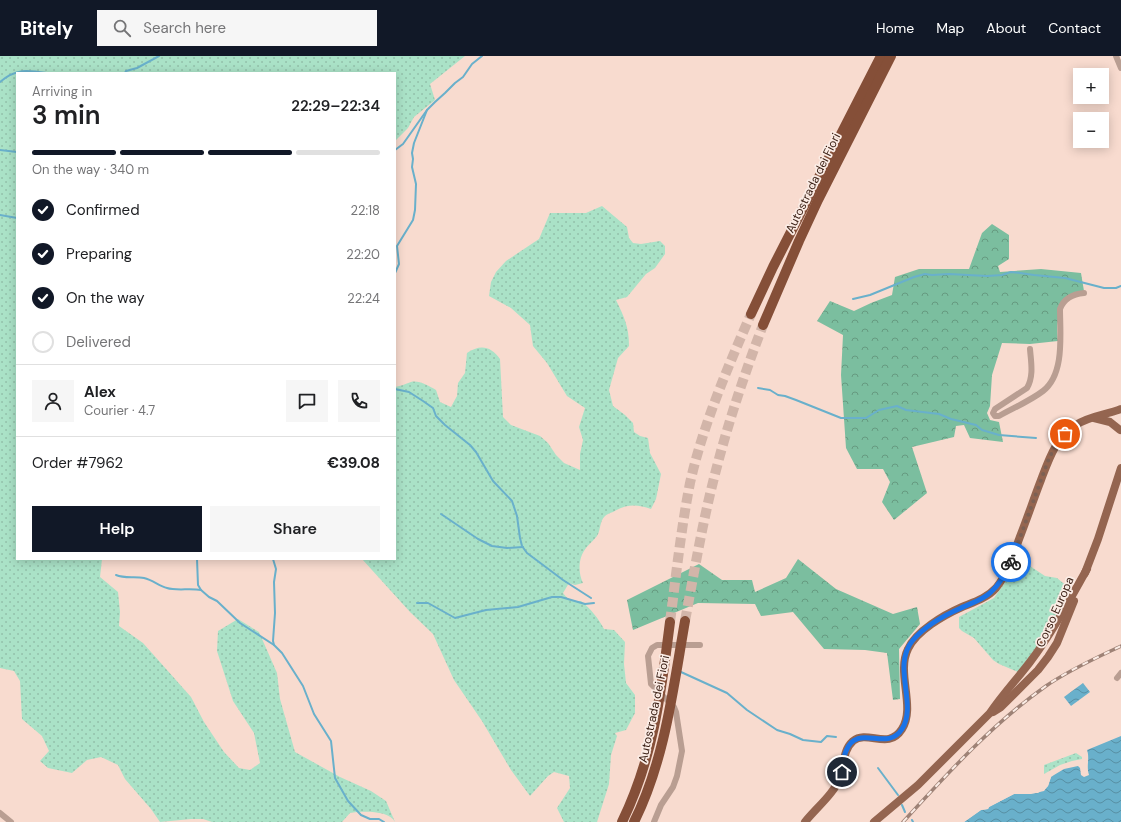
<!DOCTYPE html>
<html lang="en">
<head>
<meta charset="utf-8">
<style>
  :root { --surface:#fff; --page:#f6f6f6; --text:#202124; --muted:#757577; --line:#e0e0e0; --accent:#111827 }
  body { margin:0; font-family:"DM Sans",sans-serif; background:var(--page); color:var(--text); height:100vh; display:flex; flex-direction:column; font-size:15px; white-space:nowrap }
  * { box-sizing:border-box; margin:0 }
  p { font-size:13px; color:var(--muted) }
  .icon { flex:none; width:22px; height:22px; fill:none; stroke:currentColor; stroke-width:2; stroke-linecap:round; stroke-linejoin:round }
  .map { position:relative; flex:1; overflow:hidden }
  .details { position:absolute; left:16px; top:16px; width:380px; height:488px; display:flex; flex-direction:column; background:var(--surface); border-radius:0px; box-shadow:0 2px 10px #0003 }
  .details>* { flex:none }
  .fabs { position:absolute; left:1073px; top:12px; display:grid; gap:8px }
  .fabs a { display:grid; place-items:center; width:36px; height:36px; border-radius:0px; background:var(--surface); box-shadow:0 2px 10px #0003; font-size:20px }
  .pin { position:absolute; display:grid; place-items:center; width:34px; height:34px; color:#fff; margin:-17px; border:2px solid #fff; border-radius:50%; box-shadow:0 1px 4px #0007 }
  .courier { position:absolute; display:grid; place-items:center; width:40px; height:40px; margin:-20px; border:3px solid #1a73e8; border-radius:50%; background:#fff; color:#222; box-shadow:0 1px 5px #0007 }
  .head em { font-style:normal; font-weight:600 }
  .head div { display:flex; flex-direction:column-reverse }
  .head { display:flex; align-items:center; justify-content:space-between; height:68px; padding:0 16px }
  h1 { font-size:26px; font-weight:600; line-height:30px }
  .bar { display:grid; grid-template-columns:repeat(4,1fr); gap:6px 4px; align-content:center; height:48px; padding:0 16px }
  .bar i { height:5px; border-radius:3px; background:var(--line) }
  .bar .selected { background:var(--accent) }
  .bar p { grid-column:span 4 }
  .line { display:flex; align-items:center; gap:10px; padding:0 16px; border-top:1px solid var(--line) }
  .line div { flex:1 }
  .round { display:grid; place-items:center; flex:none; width:42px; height:42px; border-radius:0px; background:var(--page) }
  ol { padding:0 16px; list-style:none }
  li { display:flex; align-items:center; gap:12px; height:44px }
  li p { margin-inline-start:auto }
  li .icon { padding:4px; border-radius:50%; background:var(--accent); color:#fff; stroke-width:4 }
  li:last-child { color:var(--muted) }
  li i { width:22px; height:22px; border:2px solid var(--line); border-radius:50% }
  .action { display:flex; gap:8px; margin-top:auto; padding:8px 16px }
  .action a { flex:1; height:46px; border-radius:0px; background:var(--accent); color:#fff; font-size:16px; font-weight:600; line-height:46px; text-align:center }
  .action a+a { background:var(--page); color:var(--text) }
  header { display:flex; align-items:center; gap:24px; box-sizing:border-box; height:56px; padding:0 20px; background:var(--accent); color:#fff }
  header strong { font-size:19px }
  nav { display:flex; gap:22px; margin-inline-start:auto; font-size:14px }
  .search { width:280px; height:36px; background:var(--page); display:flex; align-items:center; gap:10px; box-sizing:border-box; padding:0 14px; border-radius:0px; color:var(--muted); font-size:15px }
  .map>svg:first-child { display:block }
  .grass { fill:url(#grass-dots) }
  .forest { fill:url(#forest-crowns) }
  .water { fill:url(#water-waves) }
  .pier { fill:#f8dbcf }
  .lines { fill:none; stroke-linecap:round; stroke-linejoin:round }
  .stream { stroke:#69b0cb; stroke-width:2 }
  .highway-tunnel { stroke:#d2b5a9; stroke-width:10; stroke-dasharray:10 5; stroke-linecap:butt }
  .minor { stroke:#b99e92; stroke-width:6 }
  .major { stroke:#946550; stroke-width:8 }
  .highway { stroke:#854f38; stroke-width:10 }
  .rail-casing { stroke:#9e8276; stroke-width:3.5 }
  .rail { stroke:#fbece5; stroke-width:2; stroke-dasharray:6; stroke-linecap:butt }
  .done { stroke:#7b6054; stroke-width:4; stroke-dasharray:0 7.2 }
  .route { stroke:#1a73e8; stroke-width:5 }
  .labels { text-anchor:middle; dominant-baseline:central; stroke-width:3.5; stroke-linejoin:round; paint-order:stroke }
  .street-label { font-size:12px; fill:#381d12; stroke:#fbece5 }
</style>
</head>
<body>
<header>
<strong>Bitely</strong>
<div class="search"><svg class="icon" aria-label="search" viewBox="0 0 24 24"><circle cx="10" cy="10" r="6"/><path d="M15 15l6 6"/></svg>Search here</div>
<nav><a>Home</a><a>Map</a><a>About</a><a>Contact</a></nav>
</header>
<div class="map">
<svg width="1121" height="766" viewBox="0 0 1121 766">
  <defs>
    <pattern id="grass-dots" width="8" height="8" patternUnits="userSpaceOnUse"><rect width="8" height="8" fill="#aae2c7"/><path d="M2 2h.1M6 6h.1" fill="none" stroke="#93c1aa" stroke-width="1.8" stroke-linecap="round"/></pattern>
    <pattern id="forest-crowns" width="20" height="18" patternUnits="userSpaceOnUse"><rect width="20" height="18" fill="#7bbe9f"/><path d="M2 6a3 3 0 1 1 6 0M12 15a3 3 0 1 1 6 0" fill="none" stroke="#669a80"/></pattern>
    <pattern id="water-waves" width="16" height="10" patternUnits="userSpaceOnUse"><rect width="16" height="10" fill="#69b0cb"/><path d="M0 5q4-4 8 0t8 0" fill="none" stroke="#578fa3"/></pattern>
  </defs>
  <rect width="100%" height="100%" fill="#f8dbcf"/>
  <g class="grass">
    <path d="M0,0h465l-35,28 5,16 -21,17 -6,11 -13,13v-68h-378v486h85l-2,18 18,15 2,20 -1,14 24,17 48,54 13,25 20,30 15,16 11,2 10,-7 -6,-30 -21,-32 -16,-50 1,-20 20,-12 21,13 18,41 3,26 15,53 45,25 31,14 15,10 9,21c-6,-12 -33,-11 -45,-9l-8,9h-130l-9,-3h-12l-31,3 -9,-13 -26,-30 -7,-14 -17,-8 -14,3 -15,13 -24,-5 -8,-7 9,-10 -7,-15 -20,-17 -2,-38 -6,-10 -14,-3z"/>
    <path d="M602,150l25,21 2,11 4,5 8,1 19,-3 5,5v8l-10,14 -9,6 -19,23 -11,3c8,17 13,26 13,46l-11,12 -9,32 4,16 12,9 8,8 1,9 6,4 8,2 2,15 11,21 -5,25 -5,10c-14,-5 -25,-5 -38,3 -3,1 -6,2 -8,4 -6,6 -4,14 -8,20 -4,5 -8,8 -11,12 -8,10 -8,25 -3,35l-8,2 -6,-2 -6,10c5,7 10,9 18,8 9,7 18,18 23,28l10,1 11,12 -1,22 2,19 9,12v18l-9,17 -11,3 2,3 -6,19 -2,29 -12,38h-33l-7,-14 13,-20 -1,-12 -15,-4 -6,4 -18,20 -19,-26 -29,-49 -28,-41 -21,-46 -23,-22 -48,-53h33v-172c6,-1 10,-3 16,-5 8,-2 18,4 25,8l4,12 11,5 6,-11 1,-13 7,-10 2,-20c13,-9 24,-7 33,6l3,58 8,8 29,11 8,7 8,12 8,8 16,7v-16l3,-14 -4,-13 6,-19 -18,-12 -20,-33 -14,-17 -3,-21 -19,-17 -22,-12 2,-14 5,-10 10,-11 33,-22 11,-26h36z"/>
    <path d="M1019,498l4,3 4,7 18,12 12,2 6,5 9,3 -27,49 -27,37 -19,-8 -6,-4 -19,-22 -12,-7 -3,-3v-11l35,-19 10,-14z"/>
    <path d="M1076,697l6,4v2l-10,2 -12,4 -16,9v-9z"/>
  </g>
  <g class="forest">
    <path d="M992,168l17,11v24l-11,7 2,6 41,-3 40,4 3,18 -18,9c-8,18 -10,21 -8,41l-28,3 -28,-1 -10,32 -2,31 -3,7 3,7 9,2 4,20 -33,-4 -6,-13 -8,1 -2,11 -42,10 15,46 -33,27 -12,-18 8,-20 -7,-13h-26l-11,-21 -5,-73 2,-40 -26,-14 13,-20 24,10 17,-8 21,-8 3,-18 24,-8h50l13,-36z"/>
    <path d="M798,503l38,30 57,25 24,-7 3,17 -21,25 1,50 -7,1 -6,-47 -22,-3 -41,-1 -31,-37 -32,4 -6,-12 -57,-1 -65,27 -6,-30 72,-36 23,16h30l3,12 31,-14z"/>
  </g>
  <g class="water">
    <path d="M1083,627l7,9 -19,14 -7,-9z"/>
    <path d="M1121,680v86h-157l17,-12 7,-1 1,-2 25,-13 24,-1 10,-7 3,-9 3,-2 10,-6 14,-3 2,2 1,7 3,2 5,-2c-3,-9 1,-17 -2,-25z"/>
  </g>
  <path class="pier" d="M1050,720l1,1 -3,9 -4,5 -13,3h-17l-25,13 -1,2 -7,1 -17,12h-2l18,-14 7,-1 16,-10 10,-5h18l12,-3 4,-4z"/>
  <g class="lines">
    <g class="stream">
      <path d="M125,17l1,-2 11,-3 22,-12"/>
      <path d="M0,26c16,-14 28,-12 47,-9"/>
      <path d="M0,94l17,2"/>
      <path d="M395,94l8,-6 24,-34 8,-8 10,-9 10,-10 8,-6 9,-13 10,-8"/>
      <path d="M0,159l17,3"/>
      <path d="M395,217l4,-9 -2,-18 16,-26 2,-10 1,-26 -4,-17 1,-8 -1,-6 2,-10 13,-33"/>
      <path d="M853,243l17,-4 44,-18 11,-3 7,1 17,-1 38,2 15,-1 9,-3 9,1 14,2 31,3 39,10h12l5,-2"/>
      <path d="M758,332l12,2 8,5 7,1 11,4 45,18h25l13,-8 18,-4 9,4 33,4 12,5 25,6 6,5 17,5 37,3"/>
      <path d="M395,333l14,3 14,9 10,7 3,8 9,9 25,20 6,7 17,29 19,20 5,15 3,22 2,8 5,7 36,27 28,18"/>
      <path d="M441,458l37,25 14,7 15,2 16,-1"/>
      <path d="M197,503l1,26 3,5 8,7 8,4 23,22 34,22 8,8 21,33 11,28 17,27 4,37 13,23 13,14 9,4h9l5,3"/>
      <path d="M273,503l3,10 -2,13 1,31 -2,28 1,4"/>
      <path d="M116,519c9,4 19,1 28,3 9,2 15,8 23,10 9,3 23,0 34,2"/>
      <path d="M417,547h11l27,15 31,-8 32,-3 34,-10h9l24,7 9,-1"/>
      <path d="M681,616l46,21 20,17 30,20 13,4 13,6 18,2 6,-6 9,1"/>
      <path d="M878,712l20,27"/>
      <path d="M902,749l3,7"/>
      <path d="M912,764l1,2"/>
    </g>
    <g class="highway-tunnel">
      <path d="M685,565c9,-48 17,-96 29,-143 13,-52 30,-103 49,-153"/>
      <path d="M670,566c6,-46 11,-93 20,-139 13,-58 37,-114 61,-169"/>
    </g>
    <g class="minor">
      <path d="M1116,0l5,12"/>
      <path d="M1030,293c1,13 4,27 -3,39l-32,21 -2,4 2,3h4c14,-8 31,-15 44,-25 22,-17 17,-57 17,-82 4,-11 13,-15 24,-16"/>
      <path d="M1117,622l4,-5"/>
      <path d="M0,757l11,9"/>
      <path d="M654,766l7,-17 12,-18 4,-11 5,-25 -6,-39 -2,-5 -23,-23 -3,-28 4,-8 5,-3h43"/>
    </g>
    <g class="major">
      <path d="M1094,362l16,4 10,8"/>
      <path d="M1085,517l13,-34 23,-71"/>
      <path d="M993,656l8,-5 37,-37 10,-13 9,-14 17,-42"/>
      <path d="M805,766c10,-13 30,-29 35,-45 5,-12 2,-26 13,-36 15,-12 35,10 49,-12 14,-22 -6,-56 6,-80 8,-18 36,-34 54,-42 12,-5 25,-9 34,-19 13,-16 18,-36 25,-54 7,-18 13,-36 20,-54 8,-21 15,-43 35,-55 13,-9 30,-10 45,-16"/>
      <path d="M874,766l44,-37 72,-72c12,-18 27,-34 40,-51 22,-29 39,-61 57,-93"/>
    </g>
    <g class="highway">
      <path d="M751,258l22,-47 108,-211"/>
      <path d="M763,269l36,-84 19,-41 73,-144"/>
      <path d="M622,766c32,-66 39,-129 48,-200"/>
      <path d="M634,766c31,-62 39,-133 51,-201"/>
    </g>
    <defs>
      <path id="rail" d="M903,766c44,-48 89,-98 143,-136 23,-16 50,-28 75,-40"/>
    </defs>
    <use href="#rail" class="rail-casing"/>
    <use href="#rail" class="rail"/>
  </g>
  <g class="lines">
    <path class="done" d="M1011,506l37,-101 7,-15 10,-12"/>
    <path class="route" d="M842,716c1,-7 1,-14 4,-21 11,-29 41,2 56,-22 16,-25 -11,-63 11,-89 12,-14 32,-25 48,-32 10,-5 22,-8 30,-16 9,-8 15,-19 20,-30"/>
  </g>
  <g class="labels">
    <g class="street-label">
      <text transform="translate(813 127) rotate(-64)">Autostrada dei Fiori</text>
      <text transform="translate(1055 556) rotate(-66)">Corso Europa</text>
      <text transform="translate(654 653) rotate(-78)">Autostrada dei Fiori</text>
    </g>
  </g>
</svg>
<div class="fabs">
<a>+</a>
<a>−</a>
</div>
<div class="pin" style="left:1065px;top:378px;background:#ea580c"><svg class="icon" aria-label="bag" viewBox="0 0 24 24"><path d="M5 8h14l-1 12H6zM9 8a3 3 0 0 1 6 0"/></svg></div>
<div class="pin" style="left:842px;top:716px;background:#1f2937"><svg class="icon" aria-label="home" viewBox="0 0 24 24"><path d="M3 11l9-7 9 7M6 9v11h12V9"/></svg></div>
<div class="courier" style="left:1011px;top:506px"><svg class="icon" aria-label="bike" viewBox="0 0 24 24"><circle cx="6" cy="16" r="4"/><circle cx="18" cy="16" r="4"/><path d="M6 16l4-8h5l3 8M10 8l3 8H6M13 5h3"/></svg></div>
<section class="details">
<div class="head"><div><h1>3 min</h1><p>Arriving in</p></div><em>22:29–22:34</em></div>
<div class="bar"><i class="selected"></i><i class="selected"></i><i class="selected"></i><i></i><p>On the way · 340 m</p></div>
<ol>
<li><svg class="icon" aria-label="check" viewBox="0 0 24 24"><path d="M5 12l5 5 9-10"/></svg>Confirmed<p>22:18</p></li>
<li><svg class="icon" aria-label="check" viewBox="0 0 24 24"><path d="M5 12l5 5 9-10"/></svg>Preparing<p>22:20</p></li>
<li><svg class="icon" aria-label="check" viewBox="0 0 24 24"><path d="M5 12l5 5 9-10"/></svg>On the way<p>22:24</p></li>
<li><i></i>Delivered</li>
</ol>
<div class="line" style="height:72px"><a class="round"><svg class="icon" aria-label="person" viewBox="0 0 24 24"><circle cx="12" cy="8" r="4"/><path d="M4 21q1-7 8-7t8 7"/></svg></a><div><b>Alex</b><p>Courier · 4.7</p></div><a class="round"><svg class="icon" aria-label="chat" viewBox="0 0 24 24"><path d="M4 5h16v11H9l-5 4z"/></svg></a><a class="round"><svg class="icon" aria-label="phone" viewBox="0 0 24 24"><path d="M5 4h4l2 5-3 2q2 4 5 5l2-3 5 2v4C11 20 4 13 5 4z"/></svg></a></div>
<div class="line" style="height:52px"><div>Order #7962</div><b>€39.08</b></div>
<div class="action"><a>Help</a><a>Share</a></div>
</section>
</div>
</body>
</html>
